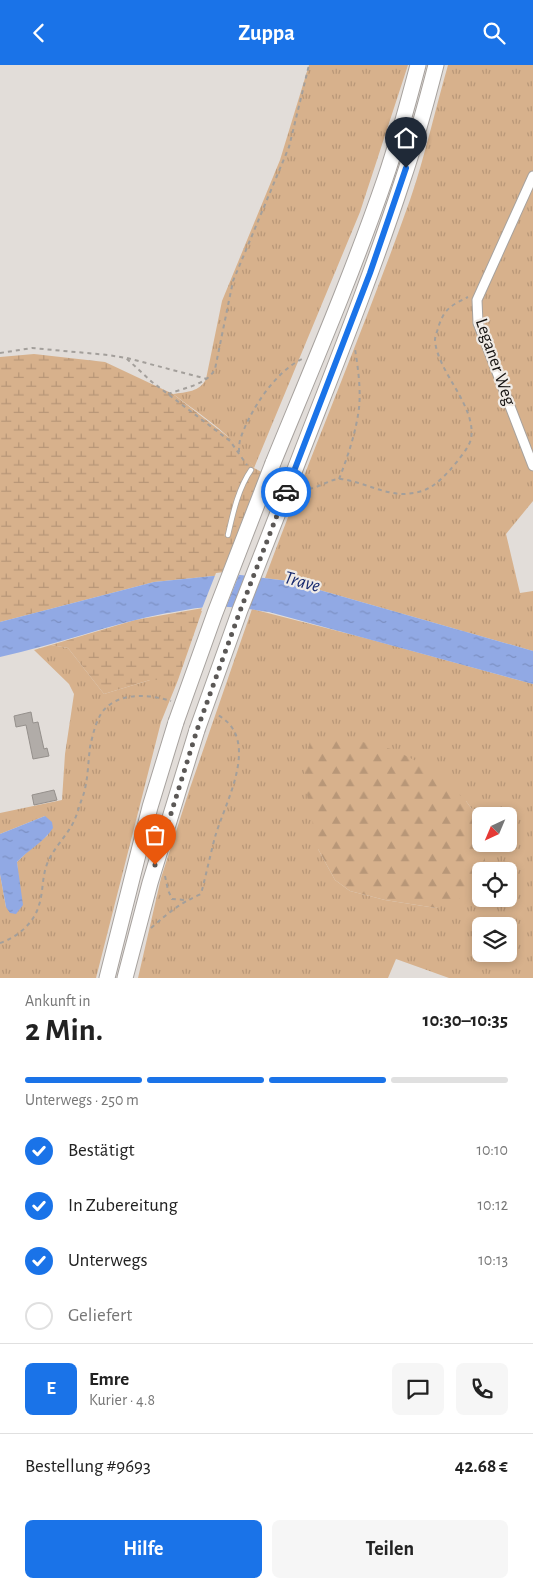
<!DOCTYPE html>
<html lang="de">
<head>
<meta charset="utf-8">
<style>
  :root { --surface:#fff; --page:#f6f6f6; --text:#222; --muted:#767676; --line:#e0e0e0; --accent:#1a73e8 }
  body { margin:0; font-family:"Alegreya Sans",sans-serif; background:var(--page); color:var(--text); height:100vh; display:flex; flex-direction:column; font-size:19px; white-space:nowrap }
  * { box-sizing:border-box; margin:0 }
  p { font-size:16px; color:var(--muted) }
  .icon { flex:none; width:28px; height:28px; fill:none; stroke:currentColor; stroke-width:2; stroke-linecap:round; stroke-linejoin:round }
  .map { position:relative; height:913px; overflow:hidden }
  .sheet { display:flex; flex-direction:column; background:var(--surface); flex:1 }
  .sheet>* { flex:none }
  .needle { width:32px; rotate:224deg }
  .controls { position:absolute; left:472px; top:742px; display:grid; gap:10px }
  .controls a { display:grid; place-items:center; width:45px; height:45px; border-radius:8px; background:var(--surface); box-shadow:0 2px 8px #0003; font-size:25px }
  .pin { position:absolute; display:grid; place-items:center; width:42px; height:42px; color:#fff; margin:-51px -21px; border-radius:50% 50% 50% 0; rotate:-45deg; box-shadow:0 0 5px #0007 }
  .pin .icon { rotate:45deg }
  .courier { position:absolute; display:grid; place-items:center; width:50px; height:50px; margin:-25px; border:4px solid #1a73e8; border-radius:50%; background:#fff; color:#222; box-shadow:0 1px 6px #0007 }
  .head em { font-style:normal; font-weight:700 }
  .head div { display:flex; flex-direction:column-reverse }
  .head { display:flex; align-items:center; justify-content:space-between; height:85px; padding:0 25px }
  h1 { font-size:32px; font-weight:700; line-height:38px }
  .bar { display:grid; grid-template-columns:repeat(4,1fr); gap:8px 5px; align-content:center; height:60px; padding:0 25px }
  .bar i { height:6px; border-radius:4px; background:var(--line) }
  .bar .on { background:var(--accent) }
  .bar p { grid-column:span 4 }
  .line { display:flex; align-items:center; gap:12px; padding:0 25px; border-top:1px solid var(--line) }
  .line div { flex:1 }
  .round { display:grid; place-items:center; flex:none; width:52px; height:52px; border-radius:8px; background:var(--page) }
  ol { padding:0 25px; list-style:none }
  li { display:flex; align-items:center; gap:15px; height:55px }
  li p { margin-inline-start:auto }
  li .icon { padding:5px; border-radius:50%; background:var(--accent); color:#fff; stroke-width:4 }
  li:last-child { color:var(--muted) }
  li i { width:28px; height:28px; border:2px solid var(--line); border-radius:50% }
  .primary-button { display:flex; gap:10px; margin-top:auto; padding:10px 25px }
  .primary-button a { flex:1; height:58px; border-radius:8px; background:var(--accent); color:#fff; font-size:20px; font-weight:700; line-height:58px; text-align:center }
  .primary-button a+a { background:var(--page); color:var(--text) }
  header { display:flex; justify-content:space-between; align-items:center; height:65px; padding:0 25px; background:var(--accent); color:#fff; font-size:22px; font-weight:700 }
  .map>svg:first-child { display:block }
  .grass { fill:url(#grass-tufts); fill-rule:evenodd }
  .forest { fill:url(#forest-firs) }
  .wetland { fill:url(#wetland-marsh) }
  .water { fill:url(#water-ripples) }
  .pier { fill:#e2ddd9 }
  .building { fill:#b1aca8; stroke:#95908c }
  .lines { fill:none; stroke-linecap:round; stroke-linejoin:round }
  .lane-casing { stroke:#a7a29e; stroke-width:6 }
  .street-casing { stroke:#a7a29e; stroke-width:11 }
  .highway-casing { stroke:#a7a29e; stroke-width:17 }
  .path { stroke:#a39f9b; stroke-width:2; stroke-dasharray:4 4; stroke-linecap:butt }
  .lane { stroke:#fff; stroke-width:4.5 }
  .street { stroke:#fff; stroke-width:9 }
  .highway { stroke:#fff; stroke-width:15 }
  .highway-bridge-casing { stroke:#a7a29e; stroke-width:17; stroke-linecap:butt }
  .highway-bridge { stroke:#fff; stroke-width:15 }
  .done { stroke:#5b5856; stroke-width:5; stroke-dasharray:0 9 }
  .route { stroke:#1a73e8; stroke-width:6 }
  .labels { text-anchor:middle; dominant-baseline:central; stroke-width:4.5; stroke-linejoin:round; paint-order:stroke }
  .street-label { font-size:18px; fill:#131110; stroke:#f0ebe6 }
  .water-label { font-size:19px; font-style:italic; fill:#172a6e; stroke:#f0ebe6 }
</style>
</head>
<body>
<header><svg class="icon" aria-label="back" viewBox="0 0 24 24"><path d="M15 5l-7 7 7 7"/></svg>Zuppa<svg class="icon" aria-label="search" viewBox="0 0 24 24"><circle cx="10" cy="10" r="6"/><path d="M15 15l6 6"/></svg></header>
<div class="map">
<svg width="533" height="913" viewBox="0 0 533 913">
  <defs>
    <pattern id="grass-tufts" width="24" height="20" patternUnits="userSpaceOnUse" patternTransform="scale(1.25)"><rect width="24" height="20" fill="#d7b18c"/><path d="M3 7l-1-3M5 7V3M7 7l1-3M15 17l-1-3M17 17v-4M19 17l1-3" fill="none" stroke="#b89778"/></pattern>
    <pattern id="forest-firs" width="22" height="20" patternUnits="userSpaceOnUse" patternTransform="scale(1.25)"><rect width="22" height="20" fill="#d7b18c"/><path d="M5 1l3.5 6h-7zM16 11l3.5 6h-7z" fill="#b89778"/></pattern>
    <pattern id="wetland-marsh" width="20" height="14" patternUnits="userSpaceOnUse" patternTransform="scale(1.25)"><rect width="20" height="14" fill="#d7b18c"/><path d="M1 5h8M5 5V1M11 12h8M15 12V8" fill="none" stroke="#b89778"/></pattern>
    <pattern id="water-ripples" width="26" height="14" patternUnits="userSpaceOnUse" patternTransform="scale(1.25)"><rect width="26" height="14" fill="#91a9e4"/><path d="M2 4q2-2 4 0t4 0M15 11q2-2 4 0t4 0" fill="none" stroke="#7c90c3"/></pattern>
  </defs>
  <rect width="100%" height="100%" fill="#e2ddd9"/>
  <g class="grass">
    <path d="M309,0h99l-48,147 -106,256c-19,-32 -52,-52 -81,-74 13,-2 27,-2 33,-15l16,-78 58,-141z"/>
    <path d="M448,0h85v436l-27,33 14,59 13,-2v60l-245,-70 -23,-3c47,-127 100,-251 145,-378 15,-44 25,-90 38,-135z"/>
    <path d="M252,544l113,29 168,46v294h-84l-53,-19 -8,19h-250l23,-100 29,-90zM466,736l15,21v-6h28v28h-24v17l-3,10h27v28h-28v-24l-2,9 -43,24 -51,-8 -35,-9 -15,-11 -17,-31zM481,861h28v28h-28z"/>
    <path d="M51,580l17,3 36,46 46,-14h28l-17,42 -65,256h-96v-104l6,33 13,-24 -2,-21 9,-9 22,-18 -3,-19 -45,18v-21l62,-13 3,-46 9,-60 -5,-10 -35,-34z"/>
  </g>
  <path class="forest" d="M335,670l60,15 38,20 33,31 15,21v22h4v17l-6,23 -21,16 -22,8 -51,-8 -35,-9 -15,-11 -17,-31 -10,-47 -4,-34 6,-27z"/>
  <g class="wetland">
    <path d="M34,289l71,8 68,32 59,46 15,16 7,12 17,9 -38,97 -79,8 -154,40v-265z"/>
    <path d="M203,543l-25,72h-28l-46,14 -36,-46 -17,-3 84,-25z"/>
  </g>
  <g class="water">
    <path d="M233,509l55,7 245,70v33l-264,-72c-18,-3 -38,-6 -57,-5 -15,0 -30,4 -45,6 -57,11 -111,32 -167,44v-35l154,-40z"/>
    <path d="M45,751l7,6 1,6c-9,14 -25,22 -36,34l6,43 -7,9 -6,-1 -4,-6 -6,-33v-40z"/>
  </g>
  <path class="pier" d="M233,506l7,1 -15,38 -13,-1 -11,2 15,-38z"/>
  <g class="building">
    <path d="M31,647l2,11 5,-1 6,27 3,-1 2,8 -16,3 -7,-34 -10,2 -2,-11z"/>
    <path d="M54,725l3,10 -23,5 -2,-10z"/>
  </g>
  <g class="lines">
    <defs>
      <path id="lane" d="M228,470c5,-22 10,-46 23,-65"/>
      <path id="street" d="M533,111l-56,124 1,23 55,143"/>
      <g id="highway">
        <path d="M273,398c39,-95 79,-188 112,-284 13,-38 23,-76 33,-114"/>
        <path d="M294,407c37,-96 76,-192 108,-290 13,-38 24,-78 34,-117"/>
        <path d="M107,913l43,-171 26,-85"/>
        <path d="M125,913l25,-95 47,-153"/>
      </g>
    </defs>
    <use href="#lane" class="lane-casing"/>
    <use href="#street" class="street-casing"/>
    <use href="#highway" class="highway-casing"/>
    <g class="path">
      <path d="M0,288l32,-5 76,7 18,3 26,24 78,59 17,24"/>
      <path d="M127,293l80,21"/>
      <path d="M168,329c15,-6 39,-9 47,-25l18,-88 56,-134 20,-82"/>
      <path d="M239,387c0,-5 0,-10 2,-15 10,-28 34,-65 61,-78"/>
      <path d="M339,414c9,-23 17,-47 20,-71 2,-19 -1,-40 -4,-59"/>
      <path d="M301,424c15,2 29,-11 40,-10 22,3 42,15 63,15 22,-1 31,-8 46,-24 6,-7 19,-22 21,-31 6,-33 -34,-67 -36,-99 0,-5 3,-10 4,-15 6,-17 13,-20 29,-28"/>
      <path d="M165,811l3,14 4,9 13,1"/>
      <path d="M151,863c17,-15 29,-25 50,-34 5,-19 9,-38 14,-57 10,-35 48,-99 1,-123"/>
      <path d="M0,878c18,-6 34,-20 39,-38 4,-12 3,-25 7,-38 5,-16 18,-28 26,-42 5,-9 7,-19 11,-29 5,-15 5,-33 7,-49 3,-13 7,-33 18,-41 17,-14 44,-11 63,-5"/>
    </g>
    <use href="#lane" class="lane"/>
    <use href="#street" class="street"/>
    <use href="#highway" class="highway"/>
    <defs>
      <g id="highway-bridge">
        <path d="M176,657l39,-109 58,-150"/>
        <path d="M197,665l43,-120 54,-138"/>
      </g>
    </defs>
    <use href="#highway-bridge" class="highway-bridge-casing"/>
    <use href="#highway-bridge" class="highway-bridge"/>
  </g>
  <g class="lines">
    <path class="done" d="M155,800l42,-135 43,-119 46,-119"/>
    <path class="route" d="M286,427l84,-219 36,-105"/>
  </g>
  <g class="labels">
    <g class="street-label">
      <text transform="translate(495 297) rotate(71)">Leganer Weg</text>
    </g>
    <g class="water-label">
      <text transform="translate(302 517) rotate(15)">Trave</text>
    </g>
  </g>
</svg>
<div class="controls">
<a><svg class="needle" viewBox="-14 -14 28 28"><path d="M0-13l5 13h-10z" fill="#e53935"/><path d="M0 13l5-13h-10z" fill="#767676"/></svg></a>
<a><svg class="icon" aria-label="locate" viewBox="0 0 24 24"><circle cx="12" cy="12" r="6"/><path d="M12 2v4M12 18v4M2 12h4M18 12h4"/></svg></a>
<a><svg class="icon" aria-label="layers" viewBox="0 0 24 24"><path d="M12 4l9 5-9 5-9-5zM3 14l9 5 9-5"/></svg></a>
</div>
<div class="pin" style="left:155px;top:800px;background:#ea580c"><svg class="icon" aria-label="bag" viewBox="0 0 24 24"><path d="M5 8h14l-1 12H6zM9 8a3 3 0 0 1 6 0"/></svg></div>
<div class="pin" style="left:406px;top:103px;background:#1f2937"><svg class="icon" aria-label="home" viewBox="0 0 24 24"><path d="M3 11l9-7 9 7M6 9v11h12V9"/></svg></div>
<div class="courier" style="left:286px;top:427px"><svg class="icon" aria-label="car" viewBox="0 0 24 24"><path d="M5 17H2v-5l4-1 3-4h7l3 4 3 1v5h-3M9 17h6M6 11h13"/><circle cx="7" cy="17" r="2"/><circle cx="17" cy="17" r="2"/></svg></div>
</div>
<section class="sheet">
<div class="head"><div><h1>2 Min.</h1><p>Ankunft in</p></div><em>10:30–10:35</em></div>
<div class="bar"><i class="on"></i><i class="on"></i><i class="on"></i><i></i><p>Unterwegs · 250 m</p></div>
<ol>
<li><svg class="icon" aria-label="check" viewBox="0 0 24 24"><path d="M5 12l5 5 9-10"/></svg>Bestätigt<p>10:10</p></li>
<li><svg class="icon" aria-label="check" viewBox="0 0 24 24"><path d="M5 12l5 5 9-10"/></svg>In Zubereitung<p>10:12</p></li>
<li><svg class="icon" aria-label="check" viewBox="0 0 24 24"><path d="M5 12l5 5 9-10"/></svg>Unterwegs<p>10:13</p></li>
<li><i></i>Geliefert</li>
</ol>
<div class="line" style="height:90px"><b class="round" style="background:var(--accent);color:#fff">E</b><div><b>Emre</b><p>Kurier · 4.8</p></div><a class="round"><svg class="icon" aria-label="chat" viewBox="0 0 24 24"><path d="M4 5h16v11H9l-5 4z"/></svg></a><a class="round"><svg class="icon" aria-label="phone" viewBox="0 0 24 24"><path d="M5 4h4l2 5-3 2q2 4 5 5l2-3 5 2v4C11 20 4 13 5 4z"/></svg></a></div>
<div class="line" style="height:65px"><div>Bestellung #9693</div><b>42.68 €</b></div>
<div class="primary-button"><a>Hilfe</a><a>Teilen</a></div>
</section>
</body>
</html>
